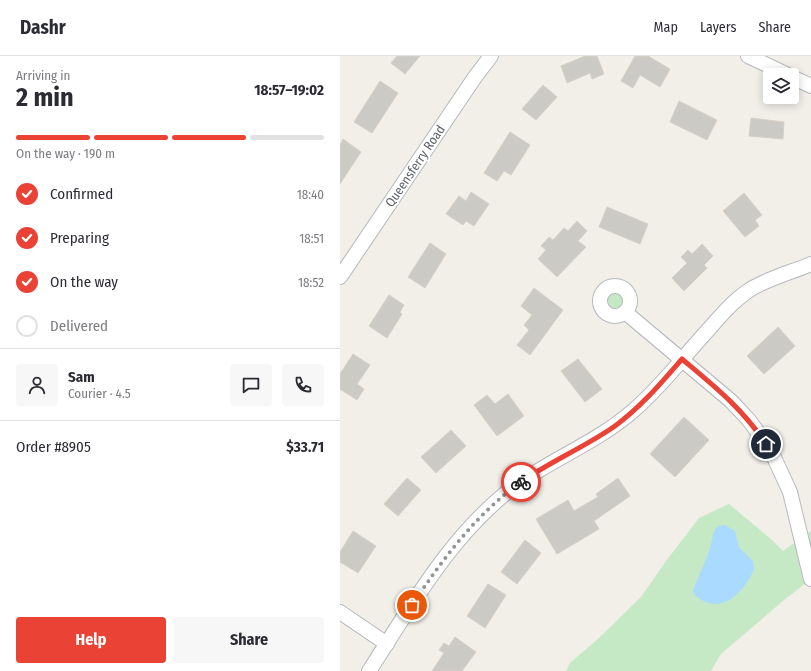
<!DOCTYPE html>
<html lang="en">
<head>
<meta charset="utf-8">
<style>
  :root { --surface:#fff; --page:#f7f7f7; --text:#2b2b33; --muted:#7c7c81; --line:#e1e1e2; --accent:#ea4335 }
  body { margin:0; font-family:"Fira Sans Condensed",sans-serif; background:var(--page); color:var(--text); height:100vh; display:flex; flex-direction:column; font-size:15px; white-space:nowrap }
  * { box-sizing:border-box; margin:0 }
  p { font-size:13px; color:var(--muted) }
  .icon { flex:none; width:22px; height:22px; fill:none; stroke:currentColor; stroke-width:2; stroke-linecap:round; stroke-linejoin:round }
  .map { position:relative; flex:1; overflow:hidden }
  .side { display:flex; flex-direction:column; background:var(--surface); width:340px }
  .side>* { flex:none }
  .fabs { position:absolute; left:423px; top:12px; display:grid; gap:8px }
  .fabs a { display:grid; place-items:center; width:36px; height:36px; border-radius:4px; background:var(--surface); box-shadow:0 2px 10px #0003; font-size:20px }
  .pin { position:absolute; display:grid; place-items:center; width:34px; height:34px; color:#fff; margin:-17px; border:2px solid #fff; border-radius:50%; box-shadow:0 1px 4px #0007 }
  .courier { position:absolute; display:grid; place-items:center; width:40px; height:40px; margin:-20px; border:3px solid #ea4335; border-radius:50%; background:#fff; color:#222; box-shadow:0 1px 5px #0007 }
  .summary em { font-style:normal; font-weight:700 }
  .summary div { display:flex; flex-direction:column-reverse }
  .summary { display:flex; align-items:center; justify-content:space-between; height:68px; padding:0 16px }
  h1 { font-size:26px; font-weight:700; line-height:30px }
  .bar { display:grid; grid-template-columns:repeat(4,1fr); gap:6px 4px; align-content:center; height:48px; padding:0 16px }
  .bar i { height:5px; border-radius:3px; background:var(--line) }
  .bar .current { background:var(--accent) }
  .bar p { grid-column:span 4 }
  .line { display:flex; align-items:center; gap:10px; padding:0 16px; border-top:1px solid var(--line) }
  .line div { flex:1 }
  .round { display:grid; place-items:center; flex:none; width:42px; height:42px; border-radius:4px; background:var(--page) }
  ol { padding:0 16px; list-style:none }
  li { display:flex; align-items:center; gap:12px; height:44px }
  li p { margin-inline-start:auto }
  li .icon { padding:4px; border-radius:50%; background:var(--accent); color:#fff; stroke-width:4 }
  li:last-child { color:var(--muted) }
  li i { width:22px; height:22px; border:2px solid var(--line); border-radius:50% }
  .primary-button { display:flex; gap:8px; margin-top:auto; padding:8px 16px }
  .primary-button a { flex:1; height:46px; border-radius:4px; background:var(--accent); color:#fff; font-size:16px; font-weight:700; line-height:46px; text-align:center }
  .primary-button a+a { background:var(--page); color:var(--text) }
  header { display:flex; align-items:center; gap:24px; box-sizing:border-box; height:56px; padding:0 20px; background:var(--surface); border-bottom:1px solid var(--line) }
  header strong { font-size:19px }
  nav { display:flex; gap:22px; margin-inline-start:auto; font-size:14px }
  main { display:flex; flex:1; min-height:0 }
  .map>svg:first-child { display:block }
  .green { fill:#c5e8c5 }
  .water { fill:#aadaff }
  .building { fill:#cccac5; stroke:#d6d1c6 }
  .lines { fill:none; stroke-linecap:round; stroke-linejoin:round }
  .minor-casing { stroke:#b5b8bc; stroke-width:16 }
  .minor { stroke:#fff; stroke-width:14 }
  .done { stroke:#929495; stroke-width:4; stroke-dasharray:0 7.2 }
  .route { stroke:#ea4335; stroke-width:5 }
  .labels { text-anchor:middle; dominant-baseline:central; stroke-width:3.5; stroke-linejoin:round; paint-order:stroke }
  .street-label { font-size:13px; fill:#5f6368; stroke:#fff }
</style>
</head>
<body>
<header>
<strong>Dashr</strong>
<nav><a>Map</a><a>Layers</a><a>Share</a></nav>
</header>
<main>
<section class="side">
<div class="summary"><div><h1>2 min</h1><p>Arriving in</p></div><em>18:57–19:02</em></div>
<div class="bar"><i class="current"></i><i class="current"></i><i class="current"></i><i></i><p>On the way · 190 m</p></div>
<ol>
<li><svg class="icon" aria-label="check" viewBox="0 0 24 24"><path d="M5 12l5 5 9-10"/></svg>Confirmed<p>18:40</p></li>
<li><svg class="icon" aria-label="check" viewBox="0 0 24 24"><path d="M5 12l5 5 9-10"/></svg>Preparing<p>18:51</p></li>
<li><svg class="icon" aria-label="check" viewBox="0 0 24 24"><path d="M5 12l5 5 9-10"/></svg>On the way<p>18:52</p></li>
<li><i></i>Delivered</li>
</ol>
<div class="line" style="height:72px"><a class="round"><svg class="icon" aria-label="person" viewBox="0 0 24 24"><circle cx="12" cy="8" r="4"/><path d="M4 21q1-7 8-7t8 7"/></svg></a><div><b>Sam</b><p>Courier · 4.5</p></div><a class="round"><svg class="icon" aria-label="chat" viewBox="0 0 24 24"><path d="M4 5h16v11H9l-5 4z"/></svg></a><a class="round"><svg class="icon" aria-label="phone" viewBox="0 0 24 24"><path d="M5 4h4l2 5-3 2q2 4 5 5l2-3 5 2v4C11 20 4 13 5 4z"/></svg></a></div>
<div class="line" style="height:52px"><div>Order #8905</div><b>$33.71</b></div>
<div class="primary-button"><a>Help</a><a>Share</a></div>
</section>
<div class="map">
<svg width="471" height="615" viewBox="0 0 471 615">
  <rect width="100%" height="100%" fill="#f1efe8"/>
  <g class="green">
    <circle cx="275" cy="245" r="8"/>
    <path d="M389,448l42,35 12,12 28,-20v48l-27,21 -63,54 -10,17h-145l4,-8 29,-25 42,-41 25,-36 33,-43z"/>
  </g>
  <path class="water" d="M385,469l10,6 4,16 14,14 1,8c-6,16 -25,40 -45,34 -5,-1 -10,-5 -14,-7l-2,-5c6,-18 15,-32 19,-51 1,-6 2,-9 6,-14z"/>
  <g class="building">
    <path d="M57,0h23l-15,18 -14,-11z"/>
    <path d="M245,0h12l7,18 -12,5 -2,-6 -23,10 -6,-17z"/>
    <path d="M295,0h13l22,13 -10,18 -20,-12 -7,13 -12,-7z"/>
    <path d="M40,25l18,12 -26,40 -18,-11z"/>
    <path d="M203,29l14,12 -21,23 -14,-11z"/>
    <path d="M339,45l38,19 -10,20 -37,-18z"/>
    <path d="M411,62l33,4 -1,17 -34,-3z"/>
    <path d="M170,76l20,13 -19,30 -7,-4 -7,10 -13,-8z"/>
    <path d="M3,83l18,13 -21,32v-39z"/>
    <path d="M131,136l18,12 -15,22 -8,-5 -3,4 -17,-11 13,-18 7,5z"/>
    <path d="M404,137l18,22 -7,5 4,6 -14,11 -22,-26z"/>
    <path d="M267,151l41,17 -8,20 -41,-17z"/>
    <path d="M237,165l10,10 -9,10 8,6 -29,30 -19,-18 8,-9 -5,-4 8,-9 4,3 11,-12 4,3z"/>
    <path d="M90,187l16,11 -21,34 -17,-11z"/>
    <path d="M362,188l11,12 -9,9 3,3 -23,23 -12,-13 15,-15 -6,-6 7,-7 4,4z"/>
    <path d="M194,232l29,22 -33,45 -13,-10 12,-15 -5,-5 8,-10 -11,-9z"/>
    <path d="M49,239l15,10 -4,7 2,2 -15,24 -18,-12z"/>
    <path d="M438,271l17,19 -31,28 -17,-18z"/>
    <path d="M13,298l17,11 -13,19 7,5 -7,11 -17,-11v-15z"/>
    <path d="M238,303l24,30 -17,13 -24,-31z"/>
    <path d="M168,338l16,22 -27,20 -23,-31 13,-10 8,9z"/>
    <path d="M344,361l25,23 -34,37 -25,-23z"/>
    <path d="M111,374l15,16 -30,27 -15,-16z"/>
    <path d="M67,422l14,12 -23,26 -14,-12z"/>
    <path d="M278,422l12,18 -36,25 5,8 -42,25 -21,-35 32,-19 6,11 24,-14 -2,-3z"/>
    <path d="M13,475l23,15 -18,27 -18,-11v-10z"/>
    <path d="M185,484l16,13 -24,31 -16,-12z"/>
    <path d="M148,528l18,11 -21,33 -18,-12z"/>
    <path d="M115,581l21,15 -14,19h-30l12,-18 -5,-3 5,-7 5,3z"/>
  </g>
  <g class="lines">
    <defs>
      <g id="minor">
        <path d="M408,0l40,19"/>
        <path d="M452,21l19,9"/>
        <path d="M0,221l135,-200 16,-21"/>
        <circle cx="275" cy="245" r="15"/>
        <path d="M285,256l106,89 17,18 12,16 12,18 18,39 21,87"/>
        <path d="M0,556l47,32"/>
        <path d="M29,615c43,-66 82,-137 146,-185 38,-28 83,-44 119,-76 28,-24 50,-54 75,-81 13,-15 26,-30 42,-40 18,-11 41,-17 60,-25"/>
      </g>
    </defs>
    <use href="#minor" class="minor-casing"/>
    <use href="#minor" class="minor"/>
  </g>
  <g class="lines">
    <path class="done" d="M72,549c31,-46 63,-90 109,-123"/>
    <path class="route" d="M181,426c30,-21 64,-35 94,-56 26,-19 46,-43 67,-67 32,27 60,49 84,85"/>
  </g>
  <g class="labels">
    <g class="street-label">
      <text transform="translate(75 110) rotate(-56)">Queensferry Road</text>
    </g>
  </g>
</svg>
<div class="fabs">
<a><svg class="icon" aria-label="layers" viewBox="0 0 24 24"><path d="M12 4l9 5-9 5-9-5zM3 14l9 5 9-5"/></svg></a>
</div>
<div class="pin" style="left:72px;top:549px;background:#ea580c"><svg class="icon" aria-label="bag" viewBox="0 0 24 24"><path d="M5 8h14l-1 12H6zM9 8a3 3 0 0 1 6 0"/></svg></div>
<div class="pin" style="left:426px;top:388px;background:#1f2937"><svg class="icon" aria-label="home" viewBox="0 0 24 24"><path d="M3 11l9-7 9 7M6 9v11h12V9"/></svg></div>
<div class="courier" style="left:181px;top:426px"><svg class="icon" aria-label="bike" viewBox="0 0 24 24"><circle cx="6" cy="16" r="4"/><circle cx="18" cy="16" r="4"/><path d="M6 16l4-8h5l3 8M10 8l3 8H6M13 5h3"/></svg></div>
</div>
</main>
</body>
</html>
